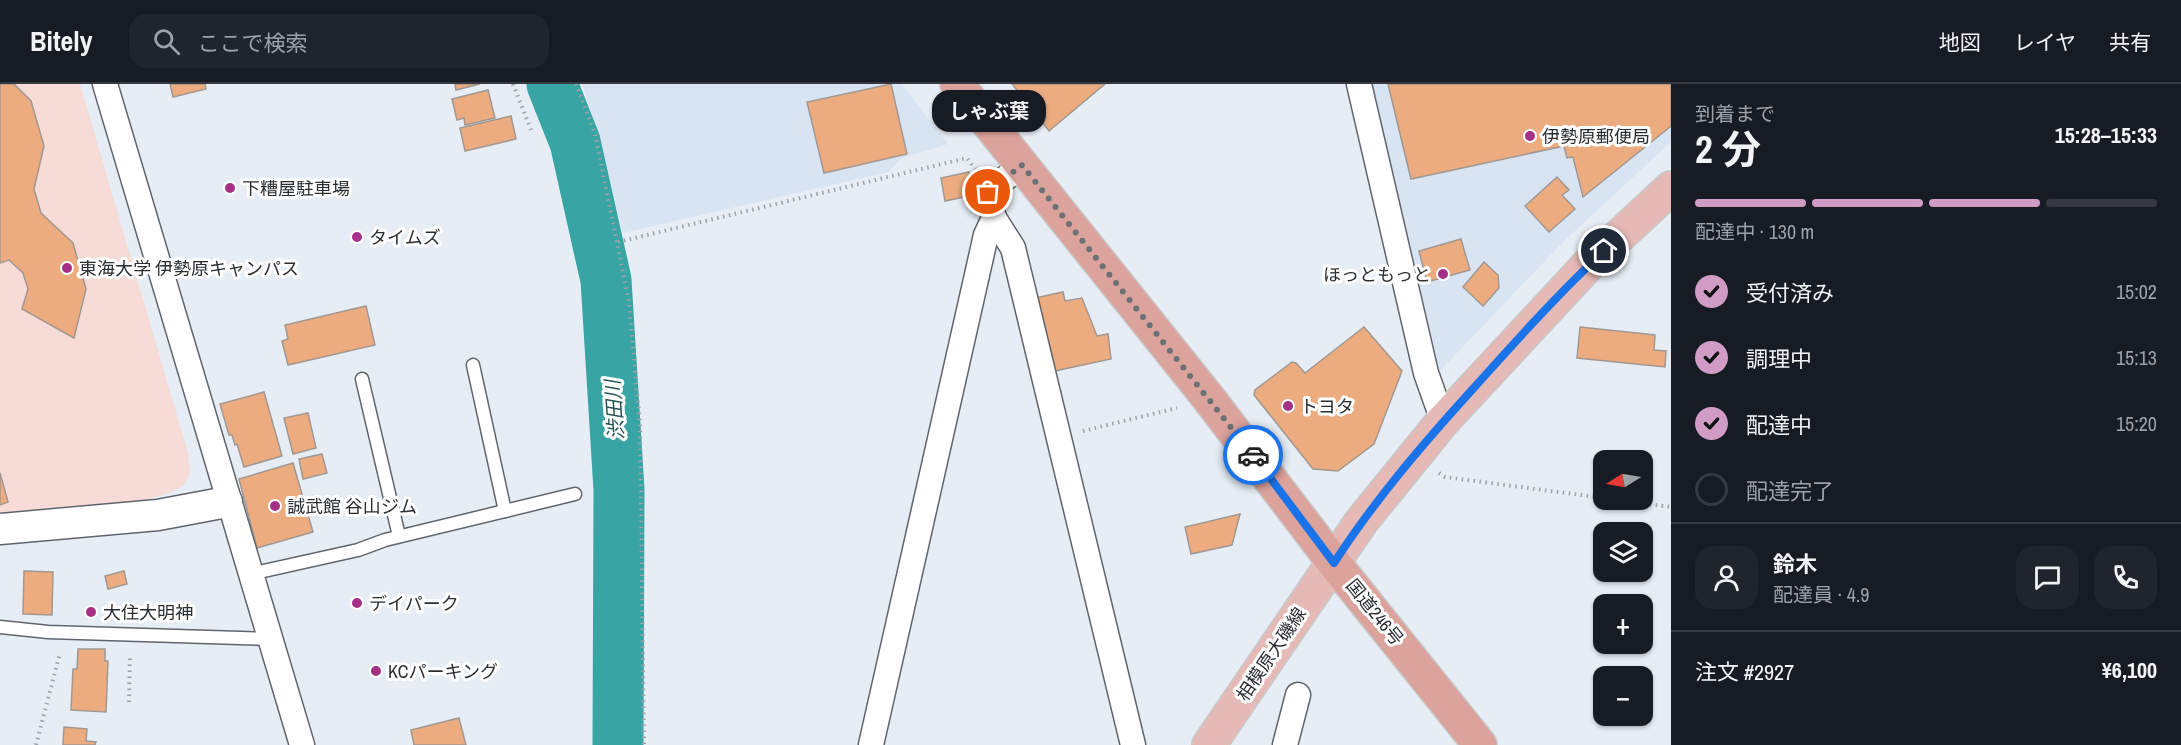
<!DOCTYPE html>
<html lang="ja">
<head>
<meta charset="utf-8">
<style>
  :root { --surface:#171b24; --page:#20242c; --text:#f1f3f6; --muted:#9ea1a6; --line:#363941; --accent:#d09bc4 }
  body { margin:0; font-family:"Archivo Narrow","Noto Sans JP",sans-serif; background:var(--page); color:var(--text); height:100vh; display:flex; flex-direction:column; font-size:22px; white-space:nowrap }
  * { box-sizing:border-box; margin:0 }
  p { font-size:20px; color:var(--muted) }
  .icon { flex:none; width:33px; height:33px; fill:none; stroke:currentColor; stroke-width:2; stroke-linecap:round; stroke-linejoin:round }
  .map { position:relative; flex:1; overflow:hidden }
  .sheet { display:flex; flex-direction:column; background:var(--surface); width:510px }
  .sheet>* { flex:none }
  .needle { width:39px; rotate:259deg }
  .controls { position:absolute; left:1593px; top:366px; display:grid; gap:12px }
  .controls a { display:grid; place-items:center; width:60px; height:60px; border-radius:12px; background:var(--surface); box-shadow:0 2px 4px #0004; font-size:30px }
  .pin { position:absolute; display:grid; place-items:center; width:51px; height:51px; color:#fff; margin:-26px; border:3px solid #fff; border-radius:50%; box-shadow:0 2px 6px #0007 }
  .courier { position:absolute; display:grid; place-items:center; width:60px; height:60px; margin:-30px; border:4px solid #1a73e8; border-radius:50%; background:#fff; color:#222; box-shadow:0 2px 8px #0007 }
  .bubble { position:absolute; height:42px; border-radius:18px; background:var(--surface); box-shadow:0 2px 4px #0004; font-size:20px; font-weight:700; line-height:42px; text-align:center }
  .summary em { font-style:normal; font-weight:700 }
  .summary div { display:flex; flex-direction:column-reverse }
  .summary { display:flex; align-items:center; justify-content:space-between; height:102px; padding:0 24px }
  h1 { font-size:39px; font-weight:700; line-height:45px }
  .bar { display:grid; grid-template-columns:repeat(4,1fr); gap:9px 6px; align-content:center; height:72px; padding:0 24px }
  .bar i { height:8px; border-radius:4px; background:var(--line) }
  .bar .selected { background:var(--accent) }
  .bar p { grid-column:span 4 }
  .line { display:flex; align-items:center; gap:15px; padding:0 24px; border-top:2px solid var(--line) }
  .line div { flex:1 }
  .round { display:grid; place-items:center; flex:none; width:63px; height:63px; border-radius:18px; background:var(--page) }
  ol { padding:0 24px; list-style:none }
  li { display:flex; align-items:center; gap:18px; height:66px }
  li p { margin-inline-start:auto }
  li .icon { padding:6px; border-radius:50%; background:var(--accent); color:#111; stroke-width:4 }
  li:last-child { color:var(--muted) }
  li i { width:33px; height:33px; border:3px solid var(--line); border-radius:50% }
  header { display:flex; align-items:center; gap:36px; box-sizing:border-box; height:84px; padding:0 30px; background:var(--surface); border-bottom:2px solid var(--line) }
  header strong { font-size:28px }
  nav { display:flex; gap:33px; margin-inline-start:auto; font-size:21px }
  .search { width:420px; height:54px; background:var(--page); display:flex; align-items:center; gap:15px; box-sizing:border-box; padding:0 21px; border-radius:18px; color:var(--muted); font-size:22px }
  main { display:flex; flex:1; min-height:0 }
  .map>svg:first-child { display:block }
  .built { fill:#d9e4f3 }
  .education { fill:#f6dbd6 }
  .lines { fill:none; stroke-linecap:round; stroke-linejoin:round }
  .river { stroke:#38a4a4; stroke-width:51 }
  .building { fill:#ecac7f; stroke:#a19893; stroke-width:1.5 }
  .service-casing { stroke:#60656d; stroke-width:15 }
  .minor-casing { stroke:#60656d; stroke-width:27 }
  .tertiary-casing { stroke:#60656d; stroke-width:33 }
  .primary-casing { stroke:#c8c9c9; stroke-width:36 }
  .trunk-casing { stroke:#c8c9c9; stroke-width:36 }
  .path { stroke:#9ca2a8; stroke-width:4; stroke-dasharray:1.5 4.5; stroke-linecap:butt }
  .service { stroke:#fff; stroke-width:12 }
  .minor { stroke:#fff; stroke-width:24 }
  .tertiary { stroke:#fff; stroke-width:30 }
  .primary { stroke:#e5b9b5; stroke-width:33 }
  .trunk { stroke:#dca29c; stroke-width:33 }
  .done { stroke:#6c7176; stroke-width:6; stroke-dasharray:0 10.8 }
  .route { stroke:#1a73e8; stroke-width:8 }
  .poi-dot { fill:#a73087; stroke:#fff; stroke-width:2 }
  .labels { text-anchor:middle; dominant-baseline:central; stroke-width:6; stroke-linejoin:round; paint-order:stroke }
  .poi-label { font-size:18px; fill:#2b2e31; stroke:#fff; text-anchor:start }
  .street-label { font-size:18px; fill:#2b2e31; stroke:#fff }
  .water-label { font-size:20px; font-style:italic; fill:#265454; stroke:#fff }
</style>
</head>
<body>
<header>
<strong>Bitely</strong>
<div class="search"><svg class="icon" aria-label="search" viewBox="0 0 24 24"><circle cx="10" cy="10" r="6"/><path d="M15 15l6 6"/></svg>ここで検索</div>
<nav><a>地図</a><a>レイヤ</a><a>共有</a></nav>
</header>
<main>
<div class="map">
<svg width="1671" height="661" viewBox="0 0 1671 661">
  <rect width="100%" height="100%" fill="#e6edf5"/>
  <g class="built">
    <path d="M582,0h320l46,60 -46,14 -14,14 -265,61 -27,-108z"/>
    <path d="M1372,0h299v58l-108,100 -123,129z"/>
  </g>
  <path class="education" d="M0,0h80l108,369 2,20 -6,12 -12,7 -27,8 -145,14z"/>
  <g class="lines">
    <path class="river" d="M552,0l23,58 31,138 13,210 -1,255"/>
  </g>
  <g class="building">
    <path d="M0,0h14l17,17 13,45 -10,43 7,24 32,30 13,46 -12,49 -52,-29 6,-20 -5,-16 -14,-13 -9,3z"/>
    <path d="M170,0h35l1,5 -33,8z"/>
    <path d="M455,0h25l-24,6z"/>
    <path d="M891,0l16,70 -83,19 -17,-71z"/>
    <path d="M1012,0h93l-56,47z"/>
    <path d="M1388,0h283v42l-88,71 -10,-40 -6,1 -3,-12 -153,33z"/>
    <path d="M488,6l7,28 -30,7 -1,-7 -7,2 -5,-21z"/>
    <path d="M511,32l5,23 -51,12 -5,-23z"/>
    <path d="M969,88l5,23 -29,6 -4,-23z"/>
    <path d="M1557,93l12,13 -7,5 13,14 -26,23 -24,-26z"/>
    <path d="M1461,155l9,31 -43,12 -8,-31z"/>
    <path d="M1484,178l14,13 1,13 -16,18 -20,-19z"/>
    <path d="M1063,208l2,9 17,-3 15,38 11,-2 3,25 -61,13 -15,-74z"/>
    <path d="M366,222l9,39 -87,20 -6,-24 6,-2 -3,-14z"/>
    <path d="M1364,243l38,44 -28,73 -36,27 -25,-2 -59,-74 1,-5 37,-28 4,1 9,10z"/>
    <path d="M1580,243l75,8 -1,15 12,1 -1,16 -88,-9z"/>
    <path d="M264,308l18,64 -38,11 -7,-23 -2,1 -3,-10h-3l-9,-31z"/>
    <path d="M308,329l8,35 -23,6 -9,-36z"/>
    <path d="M322,370l5,19 -24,6 -4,-20z"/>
    <path d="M293,379l20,69 -56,16 -18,-69z"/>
    <path d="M0,389l8,29 -8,3z"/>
    <path d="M1240,430l-8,31 -41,9 -6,-27z"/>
    <path d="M24,487l29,1 -1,43 -29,-1z"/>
    <path d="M124,487l3,13 -19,5 -3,-13z"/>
    <path d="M78,565h27v12h3l-2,51 -35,-2 2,-41h4z"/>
    <path d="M459,634l7,27h-52l-3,-15z"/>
    <path d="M64,643l23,2 -1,12 10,1 -1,3h-32z"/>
  </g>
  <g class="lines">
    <defs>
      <g id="service">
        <path d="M473,281l32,146"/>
        <path d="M362,295l37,157"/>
        <path d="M250,490l108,-24 27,-10 190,-46"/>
        <path d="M0,543l48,5 221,7"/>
      </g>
      <g id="minor">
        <path d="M105,0l197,661"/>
        <path d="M1359,0l67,289 17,48"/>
        <path d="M994,134l19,30 120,497"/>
        <path d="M871,661l115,-510 8,-17 -6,-26 34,-27"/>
        <path d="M1285,661l13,-50"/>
      </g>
      <path id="tertiary" d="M0,445l158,-14 69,-13"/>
      <path id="primary" d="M1209,661l152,-223 82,-101 145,-156 83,-77"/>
      <path id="trunk" d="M957,0l253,316 124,163 146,182"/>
    </defs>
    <use href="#service" class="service-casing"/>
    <use href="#minor" class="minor-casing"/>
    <use href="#tertiary" class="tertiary-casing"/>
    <use href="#primary" class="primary-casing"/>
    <use href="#trunk" class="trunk-casing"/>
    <g class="path">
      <path d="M513,0l18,46"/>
      <path d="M576,0l19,50 34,168 11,122 4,321"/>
      <path d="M618,158l349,-84 9,12"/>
      <path d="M1083,347l94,-23"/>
      <path d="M1439,389l6,4 159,21"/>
      <path d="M1614,416l57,7"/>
      <path d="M129,618l1,-48"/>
      <path d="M36,661l24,-92"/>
    </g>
    <use href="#service" class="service"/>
    <use href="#minor" class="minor"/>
    <use href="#tertiary" class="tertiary"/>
    <use href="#primary" class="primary"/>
    <use href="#trunk" class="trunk"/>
  </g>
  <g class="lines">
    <path class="done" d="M988,108l34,-27 231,290"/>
    <path class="route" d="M1253,371l81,108c40,-62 88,-118 137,-172 43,-48 86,-96 133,-140"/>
  </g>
  <g class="poi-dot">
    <circle cx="1530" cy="52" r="6"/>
    <circle cx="230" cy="104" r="6"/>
    <circle cx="357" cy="153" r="6"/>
    <circle cx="67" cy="184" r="6"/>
    <circle cx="1443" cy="190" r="6"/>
    <circle cx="1288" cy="322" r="6"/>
    <circle cx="275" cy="422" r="6"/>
    <circle cx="357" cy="519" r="6"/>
    <circle cx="91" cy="528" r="6"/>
    <circle cx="376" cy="587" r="6"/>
  </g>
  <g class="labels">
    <g class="poi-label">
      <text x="1542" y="52">伊勢原郵便局</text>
      <text x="242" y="104">下糟屋駐車場</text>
      <text x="369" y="153">タイムズ</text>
      <text x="79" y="184">東海大学 伊勢原キャンパス</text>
      <text x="1431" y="190" text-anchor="end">ほっともっと</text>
      <text x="1300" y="322">トヨタ</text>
      <text x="287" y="422">誠武館 谷山ジム</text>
      <text x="369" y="519">デイパーク</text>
      <text x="103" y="528">大住大明神</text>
      <text x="388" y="587">KCパーキング</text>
    </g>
    <g class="street-label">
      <text transform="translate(1375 528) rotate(51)">国道246号</text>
      <text transform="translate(1271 570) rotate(-56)">相模原大磯線</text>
    </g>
    <g class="water-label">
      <text transform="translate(614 326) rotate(-94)">渋田川</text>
    </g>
  </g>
</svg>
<div class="controls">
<a><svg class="needle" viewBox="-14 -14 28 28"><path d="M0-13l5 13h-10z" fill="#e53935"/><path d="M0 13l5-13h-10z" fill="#9ea1a6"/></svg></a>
<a><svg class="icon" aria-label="layers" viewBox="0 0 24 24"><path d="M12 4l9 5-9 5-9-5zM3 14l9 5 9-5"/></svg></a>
<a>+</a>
<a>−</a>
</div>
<div class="pin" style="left:988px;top:108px;background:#ea580c"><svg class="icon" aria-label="bag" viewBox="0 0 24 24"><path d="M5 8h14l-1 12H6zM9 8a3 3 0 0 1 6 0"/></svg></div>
<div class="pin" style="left:1604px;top:167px;background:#1f2937"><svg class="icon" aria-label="home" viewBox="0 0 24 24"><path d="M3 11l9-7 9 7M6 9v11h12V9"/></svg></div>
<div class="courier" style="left:1253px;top:371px"><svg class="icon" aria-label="car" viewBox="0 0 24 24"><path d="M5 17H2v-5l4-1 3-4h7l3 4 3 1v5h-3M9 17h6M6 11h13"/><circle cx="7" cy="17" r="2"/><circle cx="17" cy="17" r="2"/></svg></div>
<div class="bubble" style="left:932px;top:6px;width:114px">しゃぶ葉</div>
</div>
<section class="sheet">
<div class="summary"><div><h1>2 分</h1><p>到着まで</p></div><em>15:28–15:33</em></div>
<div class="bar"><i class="selected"></i><i class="selected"></i><i class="selected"></i><i></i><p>配達中 · 130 m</p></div>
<ol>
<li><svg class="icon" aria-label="check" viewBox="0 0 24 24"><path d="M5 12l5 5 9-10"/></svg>受付済み<p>15:02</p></li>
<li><svg class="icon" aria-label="check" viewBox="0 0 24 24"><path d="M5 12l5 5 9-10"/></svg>調理中<p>15:13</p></li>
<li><svg class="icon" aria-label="check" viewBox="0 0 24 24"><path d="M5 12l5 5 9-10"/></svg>配達中<p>15:20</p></li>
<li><i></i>配達完了</li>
</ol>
<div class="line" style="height:108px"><a class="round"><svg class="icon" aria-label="person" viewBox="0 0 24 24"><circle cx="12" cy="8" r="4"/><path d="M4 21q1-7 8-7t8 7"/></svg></a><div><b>鈴木</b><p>配達員 · 4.9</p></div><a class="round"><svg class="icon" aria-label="chat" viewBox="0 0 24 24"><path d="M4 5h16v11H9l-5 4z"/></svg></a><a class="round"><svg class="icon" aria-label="phone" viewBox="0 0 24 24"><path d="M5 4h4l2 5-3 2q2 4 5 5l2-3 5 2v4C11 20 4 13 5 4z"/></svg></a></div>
<div class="line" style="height:78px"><div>注文 #2927</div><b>¥6,100</b></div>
</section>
</main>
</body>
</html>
